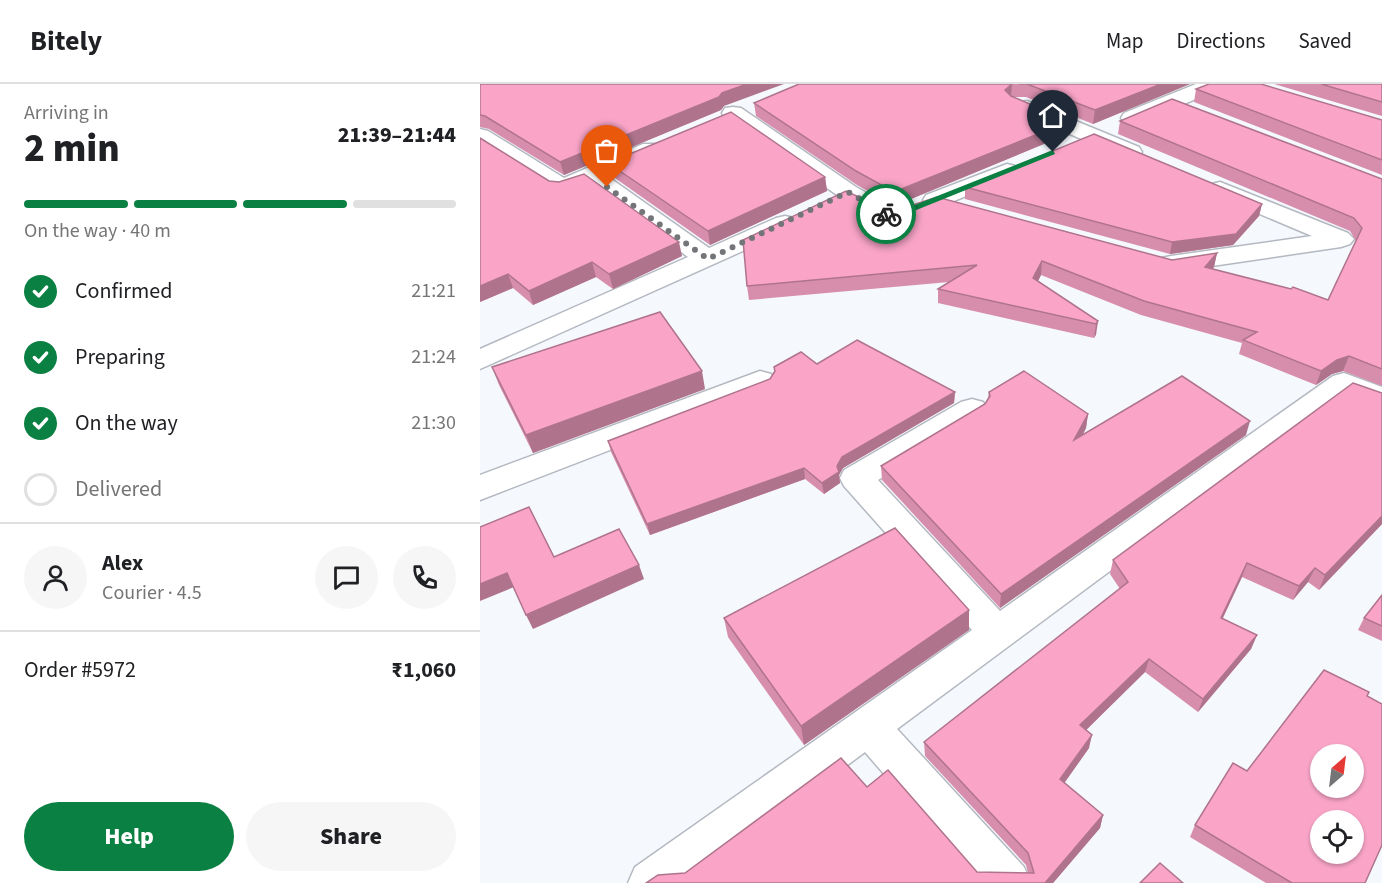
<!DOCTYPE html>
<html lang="en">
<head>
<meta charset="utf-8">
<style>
  :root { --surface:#fff; --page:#f6f6f6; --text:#202124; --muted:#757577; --line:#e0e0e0; --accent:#0b8043 }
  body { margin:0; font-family:"Source Sans 3",sans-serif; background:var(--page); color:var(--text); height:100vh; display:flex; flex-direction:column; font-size:22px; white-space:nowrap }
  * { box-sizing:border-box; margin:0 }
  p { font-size:20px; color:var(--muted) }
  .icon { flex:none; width:33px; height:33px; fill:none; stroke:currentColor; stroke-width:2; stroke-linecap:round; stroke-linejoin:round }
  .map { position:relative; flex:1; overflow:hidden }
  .side { display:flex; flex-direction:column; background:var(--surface); width:480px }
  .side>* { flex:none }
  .needle { width:39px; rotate:28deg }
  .controls { position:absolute; left:830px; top:660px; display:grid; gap:12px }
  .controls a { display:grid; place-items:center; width:54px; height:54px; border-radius:50%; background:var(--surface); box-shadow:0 2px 4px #0004; font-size:30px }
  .pin { position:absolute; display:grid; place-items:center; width:51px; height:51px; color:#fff; margin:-62px -26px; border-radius:50% 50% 50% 0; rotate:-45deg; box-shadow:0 0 6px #0007 }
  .pin .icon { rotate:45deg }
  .courier { position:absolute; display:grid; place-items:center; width:60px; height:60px; margin:-30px; border:4px solid #0b8043; border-radius:50%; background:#fff; color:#222; box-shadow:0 2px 8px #0007 }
  .summary em { font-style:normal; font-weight:800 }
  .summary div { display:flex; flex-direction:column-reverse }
  .summary { display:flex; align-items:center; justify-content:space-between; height:102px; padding:0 24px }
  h1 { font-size:39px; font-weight:800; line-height:45px }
  .bar { display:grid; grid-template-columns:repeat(4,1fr); gap:9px 6px; align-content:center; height:72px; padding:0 24px }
  .bar i { height:8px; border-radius:4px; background:var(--line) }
  .bar .on { background:var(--accent) }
  .bar p { grid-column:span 4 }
  .line { display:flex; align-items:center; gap:15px; padding:0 24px; border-top:2px solid var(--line) }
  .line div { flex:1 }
  .round { display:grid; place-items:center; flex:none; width:63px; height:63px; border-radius:32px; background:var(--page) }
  ol { padding:0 24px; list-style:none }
  li { display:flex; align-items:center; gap:18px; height:66px }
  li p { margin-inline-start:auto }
  li .icon { padding:6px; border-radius:50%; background:var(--accent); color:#fff; stroke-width:4 }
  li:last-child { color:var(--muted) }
  li i { width:33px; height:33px; border:3px solid var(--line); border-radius:50% }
  .cta { display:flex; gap:12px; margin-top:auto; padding:12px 24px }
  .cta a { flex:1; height:69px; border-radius:36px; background:var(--accent); color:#fff; font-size:24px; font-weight:800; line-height:69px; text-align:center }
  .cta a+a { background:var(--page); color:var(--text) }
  header { display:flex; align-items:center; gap:36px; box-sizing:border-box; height:84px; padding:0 30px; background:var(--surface); border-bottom:2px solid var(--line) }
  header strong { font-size:28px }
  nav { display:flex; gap:33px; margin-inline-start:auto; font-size:21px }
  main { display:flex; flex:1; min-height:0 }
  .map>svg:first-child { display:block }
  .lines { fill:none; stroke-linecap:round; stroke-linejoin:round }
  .street-casing { stroke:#b4b9c1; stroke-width:3 }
  .street { fill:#fff; fill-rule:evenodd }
  .wall { fill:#d78eac }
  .shaded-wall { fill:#af748c }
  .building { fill:#faa5c8; stroke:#af748c; stroke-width:1.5; fill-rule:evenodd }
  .route { fill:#0b8043 }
  .done { stroke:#737579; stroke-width:6; stroke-dasharray:0 10.8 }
</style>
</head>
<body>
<header>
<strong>Bitely</strong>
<nav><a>Map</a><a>Directions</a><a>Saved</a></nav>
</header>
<main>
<section class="side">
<div class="summary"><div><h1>2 min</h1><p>Arriving in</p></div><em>21:39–21:44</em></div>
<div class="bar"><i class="on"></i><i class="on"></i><i class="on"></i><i></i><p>On the way · 40 m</p></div>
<ol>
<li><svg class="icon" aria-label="check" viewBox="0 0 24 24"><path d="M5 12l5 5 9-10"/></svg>Confirmed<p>21:21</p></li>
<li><svg class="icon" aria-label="check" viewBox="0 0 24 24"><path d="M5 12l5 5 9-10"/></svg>Preparing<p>21:24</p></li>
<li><svg class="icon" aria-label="check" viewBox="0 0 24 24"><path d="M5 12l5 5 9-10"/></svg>On the way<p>21:30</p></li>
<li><i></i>Delivered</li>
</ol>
<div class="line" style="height:108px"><a class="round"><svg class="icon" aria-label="person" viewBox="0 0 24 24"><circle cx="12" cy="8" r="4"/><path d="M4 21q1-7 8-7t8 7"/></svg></a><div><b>Alex</b><p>Courier · 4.5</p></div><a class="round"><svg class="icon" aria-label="chat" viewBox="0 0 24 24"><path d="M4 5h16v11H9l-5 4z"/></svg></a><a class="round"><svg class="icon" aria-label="phone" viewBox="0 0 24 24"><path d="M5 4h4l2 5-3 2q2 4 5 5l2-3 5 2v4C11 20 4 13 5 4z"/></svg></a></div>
<div class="line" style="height:78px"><div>Order #5972</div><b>₹1,060</b></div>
<div class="cta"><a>Help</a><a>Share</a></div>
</section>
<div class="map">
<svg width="902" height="799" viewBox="0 0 902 799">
  <rect width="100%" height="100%" fill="#f5f8fd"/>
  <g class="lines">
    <defs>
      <g id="street">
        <path d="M716,0h28l-3,4 -81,35h-16l-3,-5 3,-5z"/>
        <path d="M547,17l112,46 3,5 -3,5h-16l-104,-45 -3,-5 3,-5z"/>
        <path d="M253,23l8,1 115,79 39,22 3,5 -3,5 -9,2 -9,-2 -37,-22 -115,-79 -3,-5 3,-5z"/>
        <path d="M0,45l8,2 76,47 79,-34h16l3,5 -3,5 -52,22 102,72 67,-30 9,-2 9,2 3,5 -3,5 -314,141v-20l208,-92 -100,-73 -26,10 -8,-2 -74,-46z"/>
        <path d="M527,80l8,2 4,5 -4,5 -71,29 -9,2 -9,-2 -3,-5 3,-5z"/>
        <path d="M740,98l128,51 6,6 -4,5 -9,3 -170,25 -9,-2 -4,-6 4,-6 9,-2 141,-20 -100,-42 -4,-5 4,-5z"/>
        <path d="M280,287l11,3 4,7 -4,7 -291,112v-25z"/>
        <path d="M864,289l38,14v21l-35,-13 -450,334 127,138 7,16h-53l-113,-131 -176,131h-61l7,-16 337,-237 -128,-144 -4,-8 4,-8 117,-68 11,-3 11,3 4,7 -4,7 -105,64 122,131 333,-235z"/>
      </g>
    </defs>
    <use href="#street" class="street-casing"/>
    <use href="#street" class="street"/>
  </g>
  <g class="wall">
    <path d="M0,0l244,22 -3,4 -157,65 -75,-46 -9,-2z"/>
    <path d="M319,0h391l-97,40 -67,-27h-14l56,37 -174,72 -37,-21 -101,-69 -2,-13z"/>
    <path d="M794,0h108v32z"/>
    <path d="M716,5l186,31v55l-188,-73z"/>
    <path d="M640,37l262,58v207l-39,-15 -11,3 -16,11 -77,-31 3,-11 -101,-28 -100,-40 -3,6 60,40 -4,17 -156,-35v-14l11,-7 -200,18 -2,-14 144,-74 281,48 45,-7 -3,14 -2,2 116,31 28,-59 -6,-10 -232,-97z"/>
    <path d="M128,79l217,14 2,14 -117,54 -98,-69z"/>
    <path d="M69,97l133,75 -69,33 -17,-12 -63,28 -20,-17 -33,14z"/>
    <path d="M485,103l297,17 -3,12 -26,29 -63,9 -205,-55z"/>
    <path d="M337,280l138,28 -1,11 -111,65 -4,7 1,8 -16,11 -19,-15 -155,56 -39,-83 -3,-11 162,-62 5,-7 -1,-5z"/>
    <path d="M12,283l213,22 -172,64 -34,-68z"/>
    <path d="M509,308l99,22 -2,14 -3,7h163l-246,173 -118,-128 -1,-14 104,-62 3,-6z"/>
    <path d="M902,440l-63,66 -11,-8 -15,18 -51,-23 -19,41 34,17 -6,14 -53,63 -53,-40 -59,58 3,18 -25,35 39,32 -3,13 -47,55h-407l39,-10 182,-86 110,85 51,1 -2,-8 -101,-109 -1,-14 196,-153 -10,-15 3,-14z"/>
    <path d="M902,511v46l-24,-11 6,-12z"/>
    <path d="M489,526v20l-165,115 -76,-108 -4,-19z"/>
    <path d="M889,608l-2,4 -2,187h-99l-76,-46 5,-12 52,-54z"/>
  </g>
  <g class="shaded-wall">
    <path d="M267,0h37l-60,22 -3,4 -157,65 -4,-13 162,-69z"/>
    <path d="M532,0l-1,13 -6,-7z"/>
    <path d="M681,0h29l-97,40 2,-14z"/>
    <path d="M590,37l-2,13 -174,72v-14z"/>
    <path d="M345,93l2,14 -117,54 -2,-14z"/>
    <path d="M782,120l-3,12 -26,29 -63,9 2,-12z"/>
    <path d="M199,158l3,14 -69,33 -4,-15z"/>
    <path d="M737,169l-3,14 -12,14 3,-14z"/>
    <path d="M562,177l-1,14 -9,18 1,-15z"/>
    <path d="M112,178l4,15 -63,28 -4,-14z"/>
    <path d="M28,190l5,14 -33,14v-16z"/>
    <path d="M618,237l-2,14 -2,3 2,-14z"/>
    <path d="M869,272l-6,15 -11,3 -16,11 5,-14 16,-11z"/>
    <path d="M222,287l3,18 -172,64 -7,-18z"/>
    <path d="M475,308l-1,11 -111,65 -4,7 1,8 -16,11 -2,-11 15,-17 5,-9z"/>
    <path d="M608,330l-2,14 -14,26 2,-14z"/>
    <path d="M770,337l-4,14 -246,173 1,-14z"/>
    <path d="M324,384l1,11 -155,56 -3,-11z"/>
    <path d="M902,432v8l-63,66 6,-15z"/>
    <path d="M767,479l-5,14 -26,55 5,-14z"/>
    <path d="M159,481l5,14 -111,50 -7,-14z"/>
    <path d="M835,484l-7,14 -15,18 6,-14z"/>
    <path d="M27,489l7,14 -34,14v-17z"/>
    <path d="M489,526v20l-165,115 -3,-19z"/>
    <path d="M777,551l-6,14 -53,63 5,-13z"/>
    <path d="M669,575l-4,13 -68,67 3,-14z"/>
    <path d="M612,651l-3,13 -31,44 2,-13z"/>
    <path d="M623,731l-3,13 -47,55h-8z"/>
  </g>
  <g class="building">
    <path d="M0,0h267l-25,9 -3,4 -159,65 -75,-46 -5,-1z"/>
    <path d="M319,0h213l-7,6 6,6 59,25 -176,71 -38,-21 -102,-68z"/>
    <path d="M539,0h142l-66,26 -68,-26z"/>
    <path d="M729,0h52l121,36v40l-186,-71z"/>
    <path d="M841,0h61v18z"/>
    <path d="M692,15l210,80v190l-33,-13 -12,4 -16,11 -78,-31 14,-8 -113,-31 -102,-40 -9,17 65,43 -2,3 -158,-35 39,-24 -230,21 -4,-46 103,-49 45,21 46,-15 235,63 45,-7 -12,14 86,22 2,-2 35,13 34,-72 -8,-10 -234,-97z"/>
    <path d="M251,28l94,65 -117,54 -100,-68z"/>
    <path d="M614,50l168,70 -26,30 -64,8 -207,-55z"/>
    <path d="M0,54l69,43 10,1 25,-8 95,68 -70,32 -17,-12 -63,29 -21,-17 -28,12z"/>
    <path d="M180,228l42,59 -176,64 -34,-68z"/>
    <path d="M377,256l98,52 -113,65 -5,9 2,6 -17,11 -18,-15 -157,56 -39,-83 162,-62 5,-8 -1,-4 27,-15 16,12z"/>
    <path d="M544,287l64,43 -14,26 108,-64 68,45 -249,173 -120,-128 104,-62 5,-8 -1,-4z"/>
    <path d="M873,299l29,10v123l-57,59 -10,-7 -16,18 -52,-23 -26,55 36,17 -54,64 -54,-40 -69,66 12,10 -32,44 43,36 -58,68h-399l12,-8 27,-2 156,-115 26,29 21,-17 89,102 57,1 -6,-20 -104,-111 204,-160 -15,-22z"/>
    <path d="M49,423l25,50 65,-28 20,36 -113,50 -19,-42 -27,11v-57z"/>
    <path d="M415,444l74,82 -168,116 -77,-108z"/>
    <path d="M902,511v31l-18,-8z"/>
    <path d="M844,586l45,22 -2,4 15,8v141l-17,38h-73l-97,-58 38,-62 14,8zM840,670h33v34h-33zM840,736h33v34h-33z"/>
    <path d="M680,779l23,20h-43z"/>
  </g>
  <path class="route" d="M573,66l2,4 -161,65 -11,-5 3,-2 6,2z"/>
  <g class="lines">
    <path class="done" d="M127,103l101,72 140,-67 38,22"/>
  </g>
</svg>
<div class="controls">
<a><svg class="needle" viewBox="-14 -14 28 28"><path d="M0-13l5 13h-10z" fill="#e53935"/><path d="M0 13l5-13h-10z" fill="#757577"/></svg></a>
<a><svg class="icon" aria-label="locate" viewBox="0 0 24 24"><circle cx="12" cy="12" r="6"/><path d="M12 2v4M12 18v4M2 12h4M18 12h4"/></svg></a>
</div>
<div class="pin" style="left:127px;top:103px;background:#ea580c"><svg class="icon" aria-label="bag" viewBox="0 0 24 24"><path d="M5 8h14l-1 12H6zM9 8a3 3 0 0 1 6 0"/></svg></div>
<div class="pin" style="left:573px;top:68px;background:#1f2937"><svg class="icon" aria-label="home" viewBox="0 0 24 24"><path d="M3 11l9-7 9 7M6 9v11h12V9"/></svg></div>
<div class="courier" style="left:406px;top:130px"><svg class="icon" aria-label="bike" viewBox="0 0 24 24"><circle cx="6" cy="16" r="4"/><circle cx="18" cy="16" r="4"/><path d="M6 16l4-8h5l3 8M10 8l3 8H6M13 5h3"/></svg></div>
</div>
</main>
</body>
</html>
